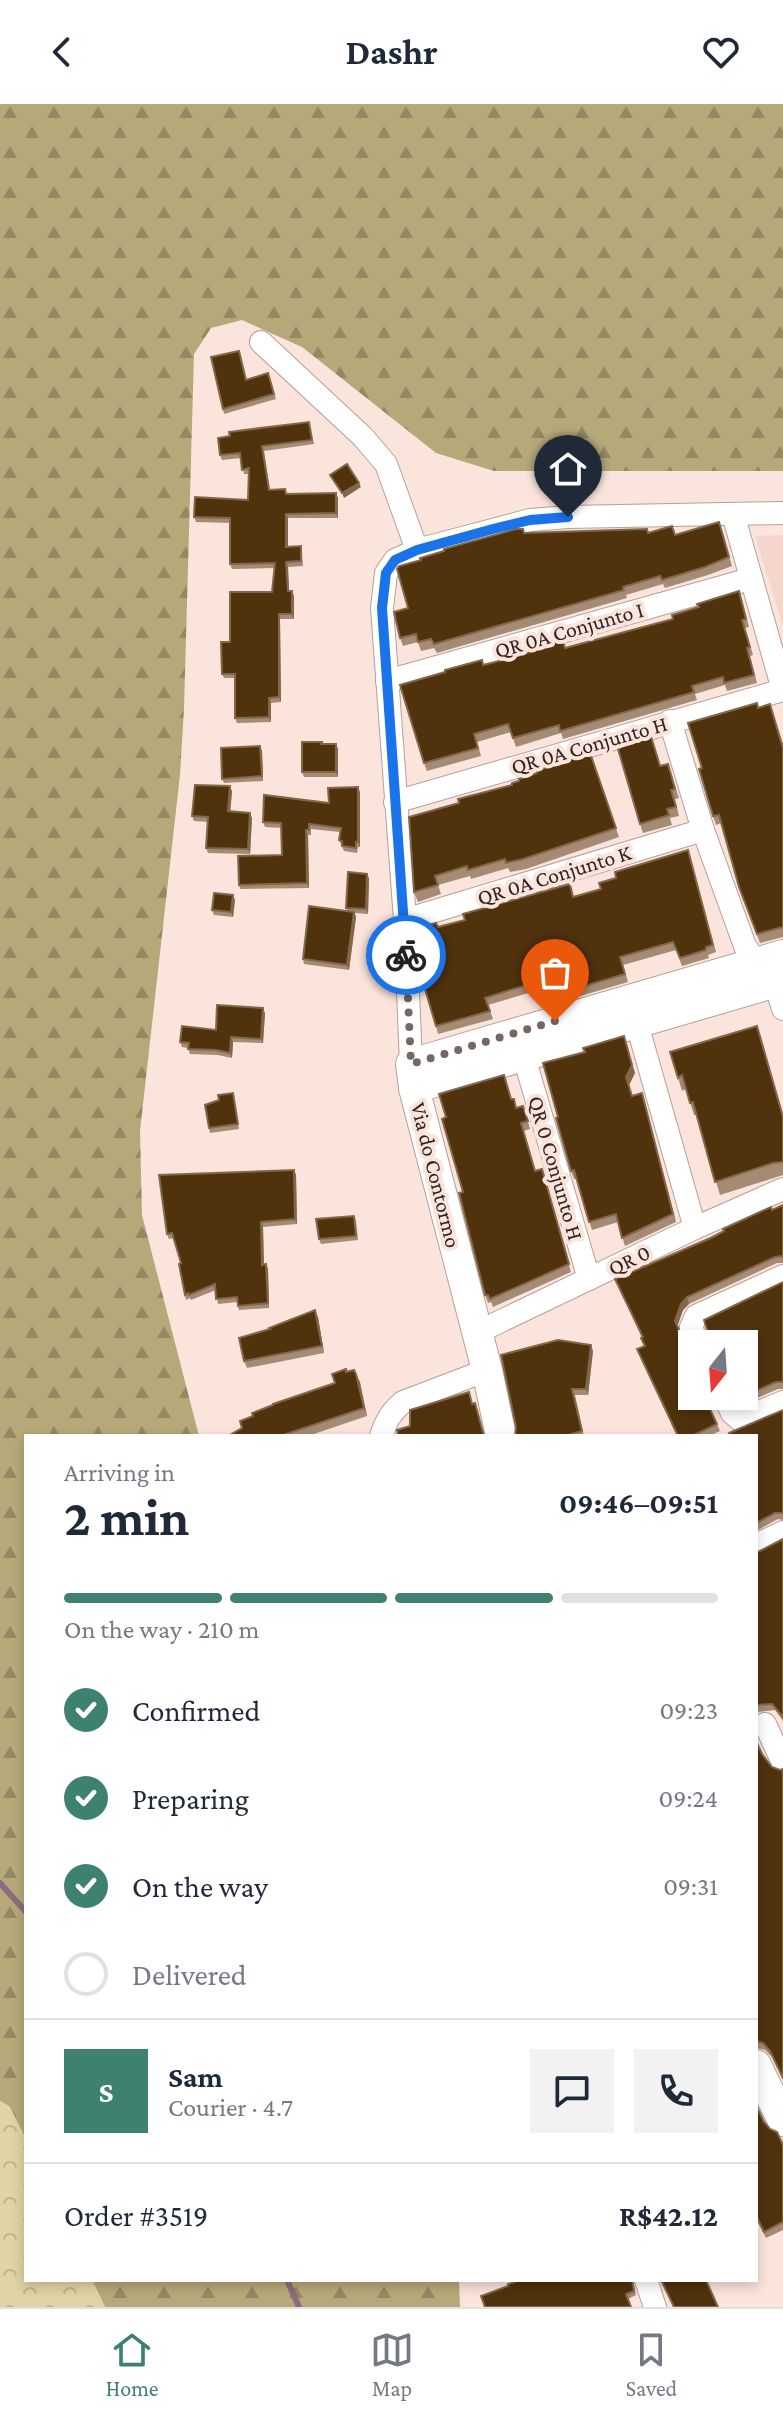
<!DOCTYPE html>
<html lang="en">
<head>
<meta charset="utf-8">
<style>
  :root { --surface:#fff; --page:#f2f2f3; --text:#1f2937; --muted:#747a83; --line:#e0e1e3; --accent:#3f8171 }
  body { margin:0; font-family:"Crimson Pro",serif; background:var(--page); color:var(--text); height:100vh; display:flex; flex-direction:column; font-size:30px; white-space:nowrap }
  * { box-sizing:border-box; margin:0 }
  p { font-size:26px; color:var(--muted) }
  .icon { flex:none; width:44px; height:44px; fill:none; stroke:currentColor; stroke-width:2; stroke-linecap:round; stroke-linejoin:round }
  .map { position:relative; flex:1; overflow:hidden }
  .sheet { position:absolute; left:24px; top:1330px; width:734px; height:848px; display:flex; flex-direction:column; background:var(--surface); border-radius:0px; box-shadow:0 4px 12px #0003 }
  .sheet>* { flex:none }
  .needle { width:52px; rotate:197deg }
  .fabs { position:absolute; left:678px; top:1226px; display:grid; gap:16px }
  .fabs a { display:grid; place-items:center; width:80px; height:80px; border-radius:0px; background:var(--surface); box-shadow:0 4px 12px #0003; font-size:40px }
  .pin { position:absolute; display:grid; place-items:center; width:68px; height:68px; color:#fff; margin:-82px -34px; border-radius:50% 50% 50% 0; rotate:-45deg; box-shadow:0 0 8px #0007 }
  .pin .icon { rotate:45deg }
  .courier { position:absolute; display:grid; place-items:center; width:80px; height:80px; margin:-40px; border:6px solid #1a73e8; border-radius:50%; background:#fff; color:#222; box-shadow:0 2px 10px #0007 }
  .headline em { font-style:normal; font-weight:700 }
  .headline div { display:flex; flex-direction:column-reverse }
  .headline { display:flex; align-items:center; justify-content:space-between; height:136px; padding:0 40px }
  h1 { font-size:52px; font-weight:700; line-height:60px }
  .bar { display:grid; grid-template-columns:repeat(4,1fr); gap:12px 8px; align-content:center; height:96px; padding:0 40px }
  .bar i { height:10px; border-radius:6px; background:var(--line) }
  .bar .selected { background:var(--accent) }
  .bar p { grid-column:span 4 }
  .line { display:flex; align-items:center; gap:20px; padding:0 40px; border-top:2px solid var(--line) }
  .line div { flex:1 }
  .round { display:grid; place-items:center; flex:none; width:84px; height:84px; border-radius:0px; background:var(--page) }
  ol { padding:0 40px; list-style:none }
  li { display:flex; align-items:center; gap:24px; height:88px }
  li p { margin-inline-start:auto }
  li .icon { padding:8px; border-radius:50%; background:var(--accent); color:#fff; stroke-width:4 }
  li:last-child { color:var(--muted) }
  li i { width:44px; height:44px; border:4px solid var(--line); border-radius:50% }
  header { display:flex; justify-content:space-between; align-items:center; height:104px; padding:0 40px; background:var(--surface); font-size:36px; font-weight:700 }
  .tab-bar { display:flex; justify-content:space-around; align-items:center; height:112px; border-top:2px solid var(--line); background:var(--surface); font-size:22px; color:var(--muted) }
  .tab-bar a { display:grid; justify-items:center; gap:4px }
  .tab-bar .selected { color:var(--accent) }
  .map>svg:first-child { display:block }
  .built { fill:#f5d6cc }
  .forest { fill:url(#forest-firs) }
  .park { fill:url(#park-crowns) }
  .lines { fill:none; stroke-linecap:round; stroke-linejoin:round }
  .stream { stroke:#8f6b7c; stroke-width:6 }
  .street-casing { stroke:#b5a099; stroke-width:24 }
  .secondary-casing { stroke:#b5a099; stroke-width:32 }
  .street { stroke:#fff; stroke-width:22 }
  .secondary { stroke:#fff; stroke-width:30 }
  .wall { fill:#a58b74 }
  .shaded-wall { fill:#83674b }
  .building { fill:#50320d; stroke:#83674b; stroke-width:2 }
  .done { stroke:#756863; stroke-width:8; stroke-dasharray:0 14.4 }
  .route { stroke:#1a73e8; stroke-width:10 }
  .labels { text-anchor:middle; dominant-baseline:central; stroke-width:8; stroke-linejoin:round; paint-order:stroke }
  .street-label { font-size:22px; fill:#2d2522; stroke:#fae4dc }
</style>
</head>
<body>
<header><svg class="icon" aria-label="back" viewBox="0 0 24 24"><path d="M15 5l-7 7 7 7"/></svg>Dashr<svg class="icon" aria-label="heart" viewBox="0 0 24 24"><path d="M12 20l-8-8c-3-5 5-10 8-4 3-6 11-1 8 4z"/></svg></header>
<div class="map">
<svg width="783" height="2203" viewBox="0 0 783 2203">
  <defs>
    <pattern id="forest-firs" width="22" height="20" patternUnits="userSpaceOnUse" patternTransform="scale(2)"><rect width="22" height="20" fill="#b6a979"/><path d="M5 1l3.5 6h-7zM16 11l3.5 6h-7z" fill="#948963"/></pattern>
    <pattern id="park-crowns" width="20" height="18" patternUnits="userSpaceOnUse" patternTransform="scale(2)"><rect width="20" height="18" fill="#e0d3a4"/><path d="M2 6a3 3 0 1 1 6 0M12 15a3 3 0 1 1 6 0" fill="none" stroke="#c0b58d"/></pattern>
  </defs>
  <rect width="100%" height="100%" fill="#fae4dc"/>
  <path class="built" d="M783,431v92l-28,-91z"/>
  <g class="forest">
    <path d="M0,0h783v367h-289l-58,-18 -134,-106 -60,-27 -31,8 -17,26 -10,355 -4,66 -40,356 2,84 57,221h-173v704l-16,-33 -10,-6z"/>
    <path d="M92,2176h367l1,27h-355z"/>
  </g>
  <path class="park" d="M0,1997l10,6 16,33v140h66l13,27h-105z"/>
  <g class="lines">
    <g class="stream">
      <path d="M0,1779l26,29"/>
      <path d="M287,2176l12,27"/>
    </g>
    <defs>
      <g id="street">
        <path d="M261,238l102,95 23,27 31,86"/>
        <path d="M387,577l363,-102"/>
        <path d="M670,617l33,109 42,116 11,16 19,21 8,26"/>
        <path d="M395,698l388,-112 -50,-176"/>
        <path d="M405,816l298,-90"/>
        <path d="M637,920l58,204"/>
        <path d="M524,953l65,222"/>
        <path d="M411,960l-6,-144 -23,-312 4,-35 9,-13 22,-10 113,-30 38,-3 215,-4"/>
        <path d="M476,1229l219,-105 88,-39"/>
        <path d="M698,1240l-7,-17 5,-11 87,-40"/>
        <path d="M724,1292l8,17 8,7 43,-18"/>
        <path d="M381,1332c5,-15 10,-24 22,-34l84,-32"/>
        <path d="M756,1441l27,-13"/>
        <path d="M765,1620l18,39"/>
        <path d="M646,2176l9,27"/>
      </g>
      <g id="secondary">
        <path d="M414,984l369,-108"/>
        <path d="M501,1332l-14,-66 -73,-282 -3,-24 372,-109"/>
        <path d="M756,1961l27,56"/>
      </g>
    </defs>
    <use href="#street" class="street-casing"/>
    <use href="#secondary" class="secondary-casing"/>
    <use href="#street" class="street"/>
    <use href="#secondary" class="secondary"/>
  </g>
  <g class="wall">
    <path d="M239,247l7,29 22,-7 8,26 -52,15 -1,-5z"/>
    <path d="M309,318l5,22 -50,7 6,39 17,4 51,4v20h-50v29l14,4 1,15 -15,1 1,24 5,5v23h-14l1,83 -10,1v19l-34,1 -2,-5v-40h-11l-2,-4 8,-32 42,-50 3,-24 -43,1 -2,-5v-41l-34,-1 -2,-5 54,-17 1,-26h-5l-3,-16 -19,2 -2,-5z"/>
    <path d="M719,418l13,44 -24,9 -43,13 -2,-4 -37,11 1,3 -190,55 -3,-5 -13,3 -3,-9 -15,4 -3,-8 8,-30 116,-75h124l24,-7 3,9z"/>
    <path d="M742,496l7,27 -4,1 8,27 -3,1 7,27 -30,8 -2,-6 -30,9 2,6 -134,39 -2,-6 -45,14 -5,-15 -34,10 4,14 -54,15 -3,-8 21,-91 37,-12 2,5 52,-15 30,-2z"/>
    <path d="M770,600l13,40v193l-23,6 -21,-56 -18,-64 -5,2 -3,-9 -11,-48 56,-61z"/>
    <path d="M322,638v2h14l2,5v28h-34l-2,-5z"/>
    <path d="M653,638l7,24 8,-2 11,34 -4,1 4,17 -9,2 2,7 -29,8 -3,-9z"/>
    <path d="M589,646l30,87 -93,32 -16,3 -2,-4 -37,11 -1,-3 -32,9 3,9 -23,8 -4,-10 45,-89 53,-18 7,-4 45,-18z"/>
    <path d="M262,647l1,30 -39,2 -2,-4z"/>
    <path d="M232,687l-2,20 22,7 -2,36 -42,-1 -2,-5 2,-26 -14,-1 -2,-5z"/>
    <path d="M360,688v55h-2l-1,6 -13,-2 -5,-11 1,-8 -29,-3v6h-3l1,53 -69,1 -1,-4 43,-30v-27l-17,-1 -2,-5z"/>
    <path d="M688,746l28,102 -8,3 1,3 -27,8 -6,-16 -53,15 5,17 -61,18 -2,-6 -20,6 -3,-11 -54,16 5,14 -55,15 -2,-8 2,-99 136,-30 27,-8 15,-11z"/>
    <path d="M369,774l-1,36 -13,-1 1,4 -7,53 -45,-6 -1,-5 44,-48 -1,-3z"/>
    <path d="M235,796l-2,17 -19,-2 -2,-5z"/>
    <path d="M265,909l-2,30 -30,-1 -1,16 -14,-3 -28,-1 -2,-6 -6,-1 -2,-5z"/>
    <path d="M757,922l26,88v61l-63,20 -24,-80h-2l-8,-26 -4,2 -4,-13z"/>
    <path d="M635,969l-6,12 3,11 10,-3 2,8 32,121 -51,24 -7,-24 -26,8 -16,-51h-2l-3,-8z"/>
    <path d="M233,989l6,36 -29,4 -1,-5 10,-28z"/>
    <path d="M511,995l6,9 9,6 4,15 -6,2 11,40 9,6 27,95 -78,35 -2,-5 -3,1 -3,-8z"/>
    <path d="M294,1066l2,5 1,49 -34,3 1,37h2l2,5 1,39 -30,2 -2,-8 -19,2 -2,-14 -25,10 -1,-2 -4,2 -1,-5 -4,-32 -7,-25 -5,1 -2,-5z"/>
    <path d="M783,1101v58h-6l-88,41 -6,6 -6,17 34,69 4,13 -4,2 9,20 -11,5h-32l-37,-80 -3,-7 7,-3 -3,-8h1l-27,-59z"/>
    <path d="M354,1112l2,5 2,19 -37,4 -2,-5z"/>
    <path d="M783,1178v107h-5l-35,15 -4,-8h5z"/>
    <path d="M318,1213l6,36 -77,15 -3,-7z"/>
    <path d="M593,1247l-5,44h-13l9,41h-69z"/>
    <path d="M346,1268l10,2 11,42 -59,20h-80l14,-8 11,-12 20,-11 62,-22z"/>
    <path d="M783,1306v110l-5,-1 -22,12v-95z"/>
    <path d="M783,1435v182l-8,-11 -17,2 -2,3v-163l4,-1z"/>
    <path d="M756,1637l6,13 10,13 8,3 3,-1v311l-11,-23 -7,-7 -9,-2z"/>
    <path d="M756,2001l8,17 19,23v85l-17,8 -10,-19z"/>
    <path d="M515,2176h118l3,15 -8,4 -120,-13 7,-4z"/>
  </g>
  <g class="shaded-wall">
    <path d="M359,379l2,4 -17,11 -2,-5z"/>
    <path d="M336,389l2,5v20l-2,-5z"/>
    <path d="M286,410l2,4v34l-2,-5z"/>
    <path d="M286,458l2,5 1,29 -1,-5z"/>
    <path d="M292,487l2,5v23l-2,-5z"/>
    <path d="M279,510l1,5 1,83 -2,-5z"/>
    <path d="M269,594l2,5v19l-2,-5z"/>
    <path d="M336,640l2,5v28l-2,-5z"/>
    <path d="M260,642l2,5 1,30 -1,-5z"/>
    <path d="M230,682l2,5 -2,24 -2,-4z"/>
    <path d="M358,683l2,5v55l-2,-5z"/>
    <path d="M250,709l2,5 -2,36 -2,-5z"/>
    <path d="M306,726l2,5 1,53 -2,-5z"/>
    <path d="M367,770l2,4 -1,36 -2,-5z"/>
    <path d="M233,791l2,5 -2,17 -2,-5z"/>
    <path d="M354,808l2,5 -7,53 -2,-5z"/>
    <path d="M263,904l2,5 -2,30 -2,-4z"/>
    <path d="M624,932l11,37 -6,12 -3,-8z"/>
    <path d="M231,933l2,5 -1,16 -2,-5z"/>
    <path d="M642,989l2,8 32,121 -3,-8z"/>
    <path d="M294,1066l2,5 1,49 -2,-5z"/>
    <path d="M261,1118l2,5 1,42 -2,-4z"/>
    <path d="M266,1160l2,5 1,39 -1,-5z"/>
    <path d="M687,1193l2,7 -6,6 -6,17 -2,-6 6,-17z"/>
    <path d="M315,1206l3,7 6,36 -2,-7z"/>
    <path d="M591,1241l2,6 -5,44 -2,-6z"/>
    <path d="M356,1270l4,8 7,34 -3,-8z"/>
  </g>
  <g class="building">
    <path d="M239,247l7,29 22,-7 6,21 -51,15 -12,-52z"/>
    <path d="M309,318l3,18 -50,6 7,44 16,-1 1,5 50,-1v20l-50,1v33l15,-1v15l-15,1 2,29h4v23h-13v83l-10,1v19l-34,1v-44h-13l-1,-32h9v-50h42l3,-29 -45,1v-46l-36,-1 1,-20 53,3 1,-32 -7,2 -2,-17 -20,2 -2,-17 12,-2 -1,-4z"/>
    <path d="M347,360l12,19 -17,10 -12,-18z"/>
    <path d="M719,418l10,35 -24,10 -43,13 -2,-4 -37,11 1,3 -190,54 -3,-5 -13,3 -2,-8 -16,4 -6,-26 14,-4 -11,-39 2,-3 22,-6 -1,-2 24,-7v-2l72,-20h7l1,4 123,-4 1,4 24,-7 3,9z"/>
    <path d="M739,487l7,28 -4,1 8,27 -3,1 7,27 -30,8 -1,-6 -31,9 2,6 -134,39 -1,-6 -46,13 -5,-14 -34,10 4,14 -54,15 -24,-78 45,-13v-2l37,-10 1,5 28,-7 25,-8 -1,-5 27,-8 3,11 108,-29 -1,-4 27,-8 -2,-3z"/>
    <path d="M757,599l1,5 12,-4 12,41 1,-1v183l-26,7 -18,-47 -20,-72 -6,1 -14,-47 3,-1 -14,-45z"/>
    <path d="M650,629l10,33 8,-2 7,25 -4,1 5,17 -9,2 2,6 -29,9 -24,-82z"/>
    <path d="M302,638h20l-1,2h15v28h-34z"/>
    <path d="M260,642l2,30 -40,3 -1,-31z"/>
    <path d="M589,646l27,78 -93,31 -17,4 -1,-4 -37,11 -1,-4 -32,10 3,9 -24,7 -5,-75 50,-14 -1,-4 54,-14v-2l7,-2v-2l18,-6v-3l27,-7 -1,-5z"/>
    <path d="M195,681l35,1 -2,25 22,2 -2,36 -42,-1 2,-31 -16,-1z"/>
    <path d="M358,683v55h-2v6l-14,-2v-5l-3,-1 2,-12 -32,-4v6h-3l1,53 -68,2 -1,-29 44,-1 -1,-32 -18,-1 1,-27 65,8 -1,-15z"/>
    <path d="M688,746l25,95 -7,2v3l-26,8 -7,-16 -53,15 5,17 -61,18 -2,-6 -19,7 -4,-12 -54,17 5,13 -54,15 -14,-47 -5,-51 19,-5 2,4 27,-7 -2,-6 107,-30 3,13 28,-8 -2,-6 17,-5 -1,-6z"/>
    <path d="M348,768l19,2 -1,35 -20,-1z"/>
    <path d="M214,789l19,2 -2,17 -19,-2z"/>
    <path d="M309,802l45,6 -7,53 -44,-6z"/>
    <path d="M217,901l46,3 -2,31 -30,-2 -1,16 -14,-3 -28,-1 1,-6 -9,-1 2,-16 34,4z"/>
    <path d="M757,922l26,91v45l-10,1 -58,19 -22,-80 -3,1 -8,-28 -4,3 -8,-26z"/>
    <path d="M624,932l8,29 -6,12 6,19 10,-3 31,121 -51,24 -6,-24 -27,8 -15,-52 -3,1 -15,-53 2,-1 -15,-54 42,-11 -2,-4z"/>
    <path d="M504,971l7,24h3l2,9 7,-2 5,15 -7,2 14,48 7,-2 27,95 -79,35 -2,-4h-3l-26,-102 4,-1 -21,-73 4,-2 -7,-23z"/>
    <path d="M233,989l5,31 -29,4 -4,-23 14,-5 -1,-5z"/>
    <path d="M294,1066l1,49 -34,3 1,43 4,-1 2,39 -30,3 -1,-9 -21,2 -1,-15 -26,11 -1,-2 -3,2 -6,-31 2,-1 -9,-30 -5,1 -8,-59z"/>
    <path d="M783,1101v51l-8,1 -88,40 -6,7 -6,17 12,27 5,2v46h18l2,7 -4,2 9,19 -25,12h-14l-41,-87 8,-3 -4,-8 2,-1 -28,-58 96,-41 13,-7 -1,-2 48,-22 1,3z"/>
    <path d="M354,1112l2,20 -37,3 -3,-20z"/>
    <path d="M783,1178v100h-7l-32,14v-52h-36l2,-5 -6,-19z"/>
    <path d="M315,1206l7,36 -78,15 -5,-23 31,-9 -1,-1z"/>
    <path d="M558,1236l33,5 -5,44h-14l10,42 -11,3 1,2h-57l1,-9 -15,-72z"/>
    <path d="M346,1265v3l8,-2 2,4 8,34 -84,28h-52l14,-8 -2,-7 13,-5 -1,-3 21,-8v-1l62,-21 -3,-9z"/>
    <path d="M469,1288l3,12 3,-1 9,33h-86l-1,-6 13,-4v-16z"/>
    <path d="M783,1306v103h-8l-19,10v-87h-25l-2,-3z"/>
    <path d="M783,1435v178l-11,-13 -16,1v-153l4,-1z"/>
    <path d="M756,1637l6,13 10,13 8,3 3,-1v309l-13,-27 -7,-8 -7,-2z"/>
    <path d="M756,2001l8,17 6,7 7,3 6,13v77l-19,10 -8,-17z"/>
    <path d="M515,2176h117l2,11 -8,3 5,13h-146l-4,-11 27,-10v-2l7,-2z"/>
    <path d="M661,2176h45l12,27h-44z"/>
  </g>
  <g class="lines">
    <path class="done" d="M406,851l5,109 144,-43"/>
    <path class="route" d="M406,851l-24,-347 4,-35 9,-13 22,-10 76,-21 37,-9 38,-3"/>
  </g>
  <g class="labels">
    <g class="street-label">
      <text transform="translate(569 526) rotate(-16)">QR 0A Conjunto I</text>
      <text transform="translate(589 641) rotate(-16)">QR 0A Conjunto H</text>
      <text transform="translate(554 771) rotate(-17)">QR 0A Conjunto K</text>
      <text transform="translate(556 1064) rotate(74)">QR 0 Conjunto H</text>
      <text transform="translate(436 1071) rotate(76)">Via do Contormo</text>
      <text transform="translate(629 1156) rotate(-26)">QR 0</text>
    </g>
  </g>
</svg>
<div class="fabs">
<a><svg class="needle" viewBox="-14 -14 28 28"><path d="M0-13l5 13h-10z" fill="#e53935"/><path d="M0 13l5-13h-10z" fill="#747a83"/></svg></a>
</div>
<div class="pin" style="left:555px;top:917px;background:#ea580c"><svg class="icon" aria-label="bag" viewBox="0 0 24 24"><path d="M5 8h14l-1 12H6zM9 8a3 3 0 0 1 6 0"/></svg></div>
<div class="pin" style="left:568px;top:413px;background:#1f2937"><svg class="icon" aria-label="home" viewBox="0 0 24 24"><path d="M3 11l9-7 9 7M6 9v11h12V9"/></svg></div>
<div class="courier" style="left:406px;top:851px"><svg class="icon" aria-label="bike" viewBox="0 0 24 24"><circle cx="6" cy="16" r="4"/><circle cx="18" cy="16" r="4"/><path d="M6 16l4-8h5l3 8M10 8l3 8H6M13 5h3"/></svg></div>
<section class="sheet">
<div class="headline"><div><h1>2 min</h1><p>Arriving in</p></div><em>09:46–09:51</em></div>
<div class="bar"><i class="selected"></i><i class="selected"></i><i class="selected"></i><i></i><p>On the way · 210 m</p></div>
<ol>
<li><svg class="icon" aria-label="check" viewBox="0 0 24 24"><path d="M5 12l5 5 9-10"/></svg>Confirmed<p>09:23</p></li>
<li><svg class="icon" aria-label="check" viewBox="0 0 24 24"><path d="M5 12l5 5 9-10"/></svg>Preparing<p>09:24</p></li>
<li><svg class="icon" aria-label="check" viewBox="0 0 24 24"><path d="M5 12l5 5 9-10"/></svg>On the way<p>09:31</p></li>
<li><i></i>Delivered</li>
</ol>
<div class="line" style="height:144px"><b class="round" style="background:var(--accent);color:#fff">S</b><div><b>Sam</b><p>Courier · 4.7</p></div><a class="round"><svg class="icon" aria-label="chat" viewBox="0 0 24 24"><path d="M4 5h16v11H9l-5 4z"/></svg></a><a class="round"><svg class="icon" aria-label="phone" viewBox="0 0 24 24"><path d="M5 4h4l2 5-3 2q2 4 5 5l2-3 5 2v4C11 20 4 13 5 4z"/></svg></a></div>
<div class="line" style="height:104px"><div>Order #3519</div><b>R$42.12</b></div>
</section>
</div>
<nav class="tab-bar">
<a class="selected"><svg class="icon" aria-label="home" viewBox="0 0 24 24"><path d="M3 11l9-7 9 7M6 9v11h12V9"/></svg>Home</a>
<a><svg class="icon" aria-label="map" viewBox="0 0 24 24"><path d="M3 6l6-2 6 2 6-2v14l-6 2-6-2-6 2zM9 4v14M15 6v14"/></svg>Map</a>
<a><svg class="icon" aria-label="saved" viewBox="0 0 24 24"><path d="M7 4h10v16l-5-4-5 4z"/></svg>Saved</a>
</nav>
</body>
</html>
